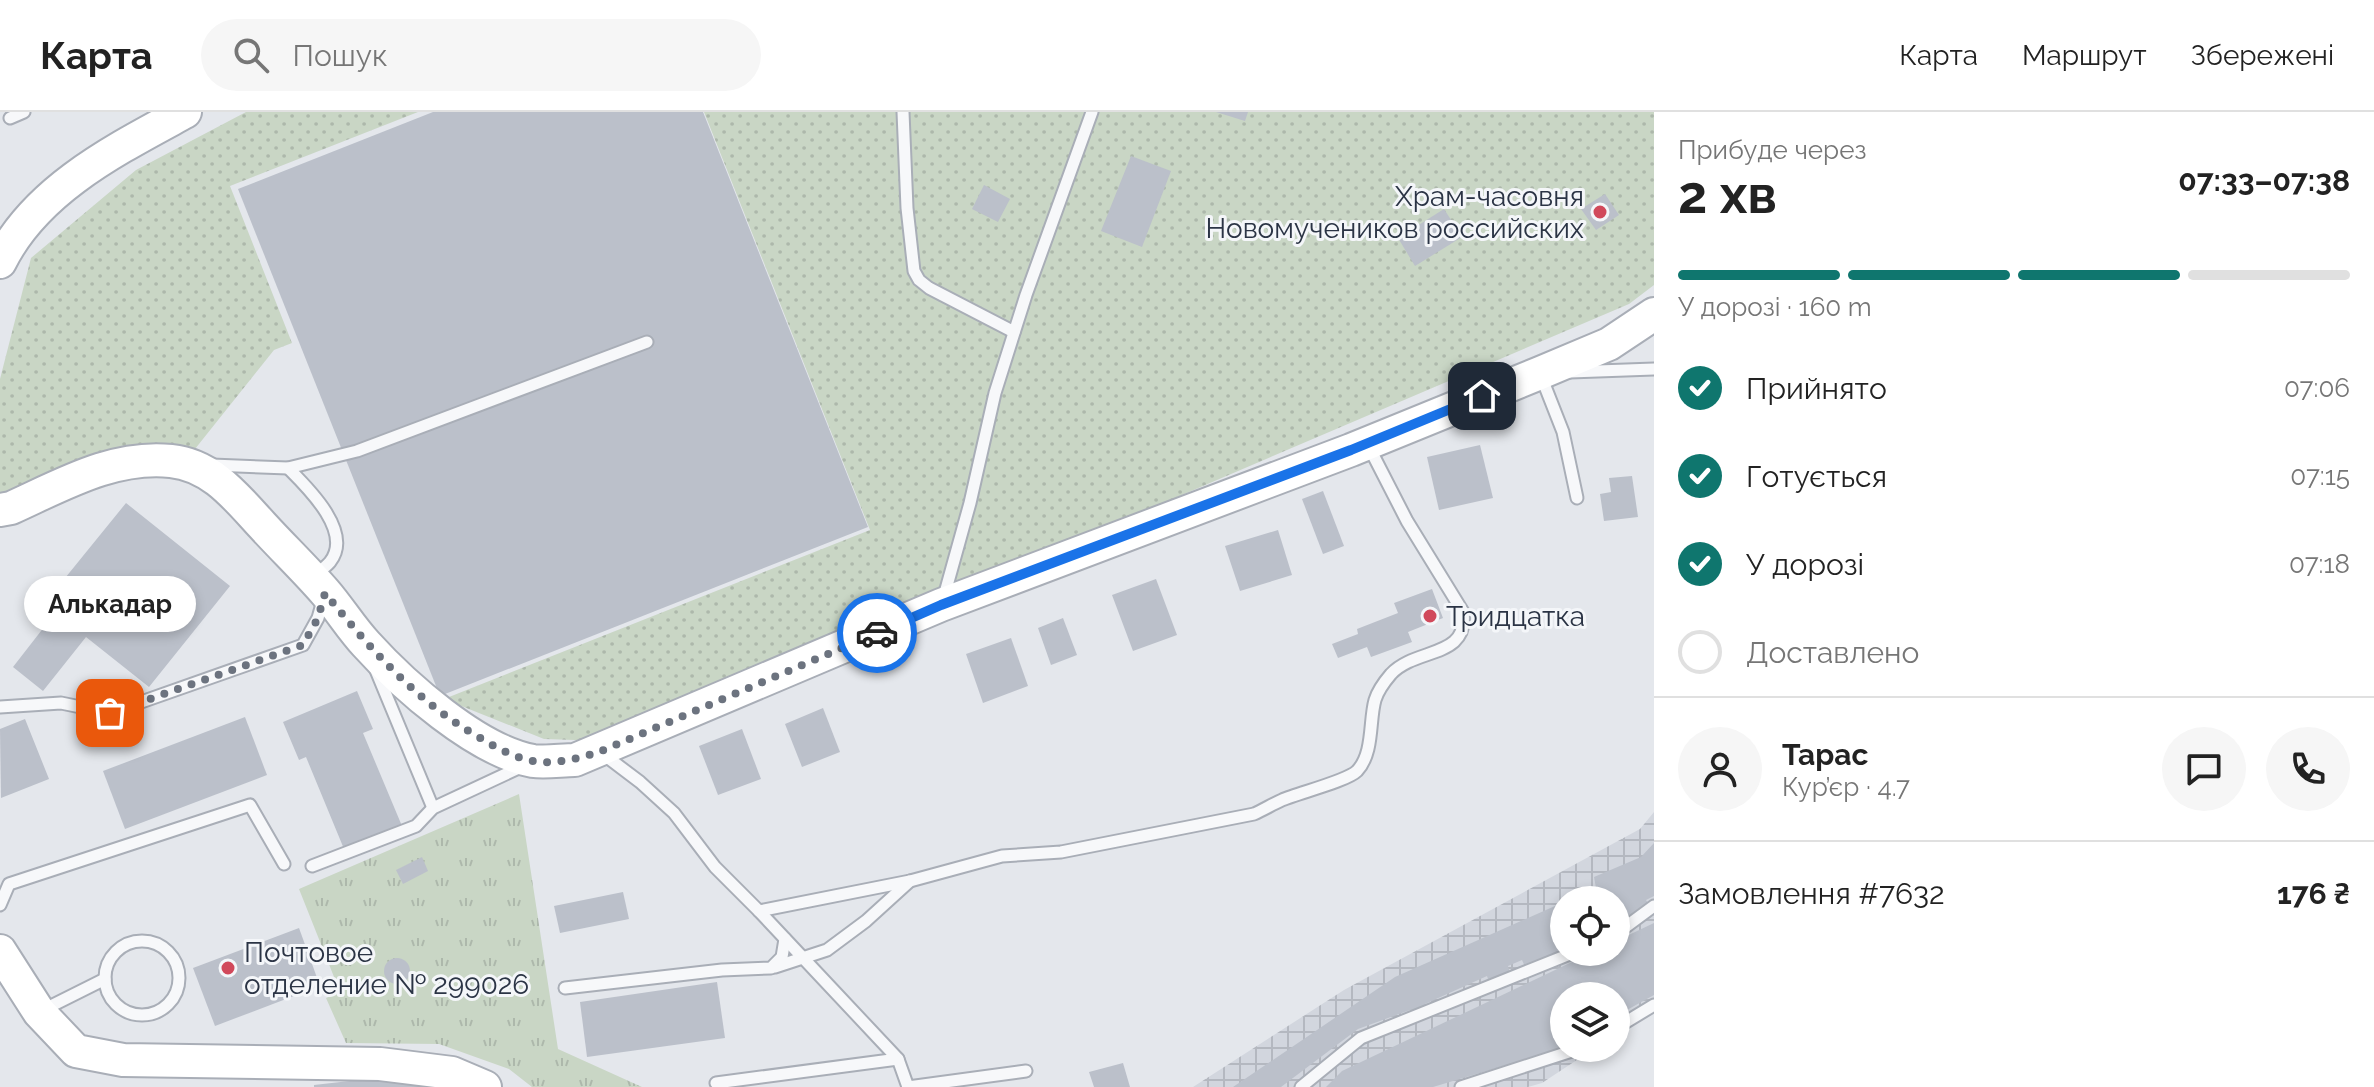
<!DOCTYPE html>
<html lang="uk">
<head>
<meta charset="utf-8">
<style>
  :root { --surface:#fff; --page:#f6f6f6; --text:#222; --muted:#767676; --line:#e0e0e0; --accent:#0f766e }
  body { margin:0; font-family:Raleway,sans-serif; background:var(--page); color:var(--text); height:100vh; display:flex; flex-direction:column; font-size:30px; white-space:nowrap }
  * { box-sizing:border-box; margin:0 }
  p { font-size:26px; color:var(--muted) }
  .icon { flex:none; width:44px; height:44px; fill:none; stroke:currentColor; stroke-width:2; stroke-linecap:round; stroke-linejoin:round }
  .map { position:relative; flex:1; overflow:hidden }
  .panel { display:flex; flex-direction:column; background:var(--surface); width:720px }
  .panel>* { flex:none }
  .buttons { position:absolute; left:1550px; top:774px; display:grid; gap:16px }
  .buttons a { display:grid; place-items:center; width:80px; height:80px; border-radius:50%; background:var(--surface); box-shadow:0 4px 12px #0003; font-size:40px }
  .pin { position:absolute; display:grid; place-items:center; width:68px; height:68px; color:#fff; margin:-34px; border-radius:16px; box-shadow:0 4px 12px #0006 }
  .courier { position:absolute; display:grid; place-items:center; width:80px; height:80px; margin:-40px; border:6px solid #1a73e8; border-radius:50%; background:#fff; color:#222; box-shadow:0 2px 10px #0007 }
  .bubble { position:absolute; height:56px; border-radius:28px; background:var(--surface); box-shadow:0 4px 12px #0003; font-size:26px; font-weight:700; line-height:56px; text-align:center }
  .summary em { font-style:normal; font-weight:700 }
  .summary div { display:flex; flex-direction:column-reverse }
  .summary { display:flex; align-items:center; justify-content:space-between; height:136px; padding:0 24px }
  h1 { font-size:52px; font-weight:700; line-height:60px }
  .bar { display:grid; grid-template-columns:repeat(4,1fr); gap:12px 8px; align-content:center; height:96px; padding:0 24px }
  .bar i { height:10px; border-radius:6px; background:var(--line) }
  .bar .selected { background:var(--accent) }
  .bar p { grid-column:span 4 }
  .line { display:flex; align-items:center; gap:20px; padding:0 24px; border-top:2px solid var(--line) }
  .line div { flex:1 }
  .round { display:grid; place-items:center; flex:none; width:84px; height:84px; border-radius:42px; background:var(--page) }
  ol { padding:0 24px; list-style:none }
  li { display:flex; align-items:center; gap:24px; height:88px }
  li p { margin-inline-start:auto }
  li .icon { padding:8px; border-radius:50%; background:var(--accent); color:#fff; stroke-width:4 }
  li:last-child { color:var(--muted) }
  li i { width:44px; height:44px; border:4px solid var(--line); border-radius:50% }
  header { display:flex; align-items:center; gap:48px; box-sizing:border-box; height:112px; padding:0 40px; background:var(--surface); border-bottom:2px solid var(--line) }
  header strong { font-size:38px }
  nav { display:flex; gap:44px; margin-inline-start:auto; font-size:28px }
  .search { width:560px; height:72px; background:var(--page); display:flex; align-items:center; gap:20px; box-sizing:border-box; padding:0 28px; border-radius:44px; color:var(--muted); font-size:30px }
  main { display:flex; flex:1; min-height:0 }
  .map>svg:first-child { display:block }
  .industrial { fill:url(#industrial-grid); fill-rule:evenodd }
  .grass { fill:url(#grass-dots) }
  .park { fill:url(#park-tufts) }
  .building { fill:#bbc0ca }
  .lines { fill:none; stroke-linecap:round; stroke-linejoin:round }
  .lane-casing { stroke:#a9aeb7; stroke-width:15 }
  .secondary-casing { stroke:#a9aeb7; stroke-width:36 }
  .lane { stroke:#f7f8fa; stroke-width:11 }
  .secondary { stroke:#fff; stroke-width:32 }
  .done { stroke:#6c737f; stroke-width:8; stroke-dasharray:0 14.4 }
  .route { stroke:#1a73e8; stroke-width:10 }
  .poi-dot { fill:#d1495b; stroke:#f4f6f9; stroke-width:3 }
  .labels { text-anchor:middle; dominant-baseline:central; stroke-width:6; stroke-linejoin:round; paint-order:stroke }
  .poi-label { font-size:28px; fill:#2b3445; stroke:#f4f6f9; text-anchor:start }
</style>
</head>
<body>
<header>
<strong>Карта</strong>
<div class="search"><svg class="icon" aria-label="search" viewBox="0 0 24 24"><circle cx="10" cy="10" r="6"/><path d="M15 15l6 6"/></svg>Пошук</div>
<nav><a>Карта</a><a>Маршрут</a><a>Збережені</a></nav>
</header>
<main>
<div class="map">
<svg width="1654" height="975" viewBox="0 0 1654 975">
  <defs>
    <pattern id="industrial-grid" width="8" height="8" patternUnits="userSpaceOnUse" patternTransform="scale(2)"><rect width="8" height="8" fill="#d2d6de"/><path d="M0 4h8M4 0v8" fill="none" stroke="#b4b8c0"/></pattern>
    <pattern id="grass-dots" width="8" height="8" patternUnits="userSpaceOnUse" patternTransform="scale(2)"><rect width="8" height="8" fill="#c9d6c5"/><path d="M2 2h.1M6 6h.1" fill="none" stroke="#adb8ab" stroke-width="1.8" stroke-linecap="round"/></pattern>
    <pattern id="park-tufts" width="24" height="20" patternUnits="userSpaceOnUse" patternTransform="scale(2)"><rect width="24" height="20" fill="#c9d6c5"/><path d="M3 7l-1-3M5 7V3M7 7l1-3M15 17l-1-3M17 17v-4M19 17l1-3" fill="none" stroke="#adb8ab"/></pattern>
  </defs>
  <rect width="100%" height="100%" fill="#e4e7ec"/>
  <path class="industrial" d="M1654,700v198l-38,25v-39h-52v52h31l-53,35 -14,4h-335l151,-97 296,-161zM1564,788h52v52h-52z"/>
  <g class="grass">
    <path d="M246,0h172l-188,74 62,157 -18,7 -79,99 -75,-2 -89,41 -31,8v-117l31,-121 105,-88z"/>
    <path d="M704,0h950v173l-25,19 -1023,437 -62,-2 -100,-40 426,-169z"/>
  </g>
  <path class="park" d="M519,682l39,255 84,38h-110l-23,-18 -70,-25 -93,-1 -20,-45 14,-6 -41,-103z"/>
  <g class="building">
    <path d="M433,0h270l165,415 -428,169 -202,-507z"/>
    <path d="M1216,0h32l-3,9z"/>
    <path d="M1131,44l40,15 -29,76 -41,-16z"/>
    <path d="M984,73l26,14 -12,23 -26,-13z"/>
    <path d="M1605,82l14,21 -23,15 -15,-21z"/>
    <path d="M1444,97l18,28 -47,29 -17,-28z"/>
    <path d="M1480,333l13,53 -54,12 -12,-53z"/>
    <path d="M1632,364l6,41 -34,4 -4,-27 11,-2 -2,-14z"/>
    <path d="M1323,379l21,55 -21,8 -21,-55z"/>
    <path d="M126,391l104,83 -81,101 -63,-50 -43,54 -30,-24 42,-54 -11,-9z"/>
    <path d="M1278,418l14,45 -52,16 -15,-45z"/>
    <path d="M1156,467l21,56 -44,16 -21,-56z"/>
    <path d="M1432,477l11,29 -35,14 4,10 -41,15 -4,-10 -29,11 -6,-14 26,-10 -1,-5 41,-16 -4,-10z"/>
    <path d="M1063,506l14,37 -26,10 -13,-37z"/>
    <path d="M1011,526l17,48 -45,17 -17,-49z"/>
    <path d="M357,579l16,38 -10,4 39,93 -58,23 -38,-92 -7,3 -16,-38z"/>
    <path d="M823,596l17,44 -38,15 -17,-43z"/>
    <path d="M245,605l22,58 -142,54 -22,-58z"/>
    <path d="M25,607l24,60 -48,19 -1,-69z"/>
    <path d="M742,617l19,50 -43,16 -19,-49z"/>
    <path d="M1654,731v53l-8,4 5,8 -35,17v-25h-47l27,-12 -2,-11 47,-20z"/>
    <path d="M422,745l6,14 -25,13 -7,-14z"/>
    <path d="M623,780l6,27 -69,14 -6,-27z"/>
    <path d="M1564,790v45l-38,22 -4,-9 -14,6 2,7 -22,6 -1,-3 -62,28 4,7 -19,-1 -52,19 -77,58h-48l162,-110z"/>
    <path d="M1654,811v72l-38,21v-20h-52v49l-8,5 -123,37h-107l16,-16 251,-119h23v-11z"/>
    <path d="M299,816l21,58 -105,40 -22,-58z"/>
    <circle cx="397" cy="859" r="13"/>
    <path d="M717,870l8,56 -138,19 -7,-55z"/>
    <path d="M1123,951l7,24h-36l-5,-15z"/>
    <path d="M429,960l25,15h-140v-2z"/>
  </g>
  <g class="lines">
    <defs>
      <g id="lane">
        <path d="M903,0l4,96 7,63 5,9 10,8 85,44"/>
        <path d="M10,6l14,-6"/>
        <path d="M1570,260l84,-3"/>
        <path d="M1541,264l22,56 14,66"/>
        <path d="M212,353l76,3 69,-17 290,-109"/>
        <path d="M288,356c19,19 66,64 42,94 -4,5 -11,9 -15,13"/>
        <path d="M943,488l27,-97 25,-110 31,-98 66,-183"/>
        <path d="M375,556l58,140"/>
        <path d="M0,595l61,-4 49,10 193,-68 15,-27 6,-21"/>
        <path d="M603,642l37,28 34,31 41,54 44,44 151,-30 92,-25 59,-4 193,-38c9,-4 19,-10 28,-14 16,-7 65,-19 75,-29 17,-18 12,-50 18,-71 3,-10 10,-19 16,-26 25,-27 78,-15 72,-62l-56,-91 -39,-76"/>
        <path d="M312,754l104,-40 17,-18 90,-42"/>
        <path d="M0,793l9,-21 241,-79 34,59"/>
        <path d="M759,799l139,148 10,28"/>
        <path d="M1616,822l38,-28"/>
        <circle cx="142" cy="866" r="37"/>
        <path d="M775,855l52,-17 39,-29 44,-40"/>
        <path d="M565,876l157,-18 49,-2 11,-11 3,-18"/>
        <path d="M41,899l64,-32"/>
        <path d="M1616,916l38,-23"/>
        <path d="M716,971l182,-24"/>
        <path d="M908,975l118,-16"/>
        <path d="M1301,975l60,-49 214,-86"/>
        <path d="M1461,975l120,-39"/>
      </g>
      <g id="secondary">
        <path d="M0,150c36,-73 117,-113 185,-150"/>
        <path d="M0,398l11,-2c51,-23 102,-53 160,-47 41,4 66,37 91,64 21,23 43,44 63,67 14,16 26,36 41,52 37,41 111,107 167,117 13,2 29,-1 42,-1l366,-155 410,-155 189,-77 69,-29 45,-30"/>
        <path d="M0,839l39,61 37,39 47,9 257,4 72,9 33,14"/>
      </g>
    </defs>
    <use href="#lane" class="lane-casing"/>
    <use href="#secondary" class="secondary-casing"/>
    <use href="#lane" class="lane"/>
    <use href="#secondary" class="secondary"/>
  </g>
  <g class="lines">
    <path class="done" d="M110,601l193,-68 15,-27 7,-25c46,57 93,110 157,146 15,9 33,19 51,22 22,4 46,-3 66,-9l278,-119"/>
    <path class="route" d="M877,521l64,-28 410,-155 131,-54"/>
  </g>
  <g class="poi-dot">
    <circle cx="1600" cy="100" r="8"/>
    <circle cx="1430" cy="504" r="8"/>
    <circle cx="228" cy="856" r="8"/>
  </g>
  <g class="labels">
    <g class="poi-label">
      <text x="1584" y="84" text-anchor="end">Храм-часовня<tspan x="1584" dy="32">Новомучеников российских</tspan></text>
      <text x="1446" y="504">Тридцатка</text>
      <text x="244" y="840">Почтовое<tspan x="244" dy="32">отделение № 299026</tspan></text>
    </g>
  </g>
</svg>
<div class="buttons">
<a><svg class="icon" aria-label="locate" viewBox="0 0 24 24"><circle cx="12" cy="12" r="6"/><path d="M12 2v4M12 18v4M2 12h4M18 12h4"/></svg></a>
<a><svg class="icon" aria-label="layers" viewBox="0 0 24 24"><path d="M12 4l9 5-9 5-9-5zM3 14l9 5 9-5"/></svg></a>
</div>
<div class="pin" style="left:110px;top:601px;background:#ea580c"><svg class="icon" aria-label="bag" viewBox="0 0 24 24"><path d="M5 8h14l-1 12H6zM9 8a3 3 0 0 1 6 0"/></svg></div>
<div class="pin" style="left:1482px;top:284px;background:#1f2937"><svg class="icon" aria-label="home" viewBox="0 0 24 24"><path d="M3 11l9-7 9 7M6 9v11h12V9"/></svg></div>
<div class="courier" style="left:877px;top:521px"><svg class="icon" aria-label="car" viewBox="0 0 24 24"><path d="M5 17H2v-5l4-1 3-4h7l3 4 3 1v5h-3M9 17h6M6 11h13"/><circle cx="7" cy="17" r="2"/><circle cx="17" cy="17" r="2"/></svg></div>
<div class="bubble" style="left:24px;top:464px;width:172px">Алькадар</div>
</div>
<section class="panel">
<div class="summary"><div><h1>2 хв</h1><p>Прибуде через</p></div><em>07:33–07:38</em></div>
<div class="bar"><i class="selected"></i><i class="selected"></i><i class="selected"></i><i></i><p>У дорозі · 160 m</p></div>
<ol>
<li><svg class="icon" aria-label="check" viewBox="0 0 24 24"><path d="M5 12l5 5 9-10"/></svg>Прийнято<p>07:06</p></li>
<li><svg class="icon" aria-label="check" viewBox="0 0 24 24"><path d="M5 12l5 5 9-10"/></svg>Готується<p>07:15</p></li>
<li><svg class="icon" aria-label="check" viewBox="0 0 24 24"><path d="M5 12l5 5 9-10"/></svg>У дорозі<p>07:18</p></li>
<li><i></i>Доставлено</li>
</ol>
<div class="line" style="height:144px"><a class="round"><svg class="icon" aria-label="person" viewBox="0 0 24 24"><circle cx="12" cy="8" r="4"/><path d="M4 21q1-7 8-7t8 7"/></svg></a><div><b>Тарас</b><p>Кур’єр · 4.7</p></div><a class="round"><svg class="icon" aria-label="chat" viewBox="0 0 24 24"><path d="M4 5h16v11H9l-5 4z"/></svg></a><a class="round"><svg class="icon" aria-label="phone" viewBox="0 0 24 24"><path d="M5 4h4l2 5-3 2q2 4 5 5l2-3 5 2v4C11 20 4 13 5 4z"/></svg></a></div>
<div class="line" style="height:104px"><div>Замовлення #7632</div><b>176 ₴</b></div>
</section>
</main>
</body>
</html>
